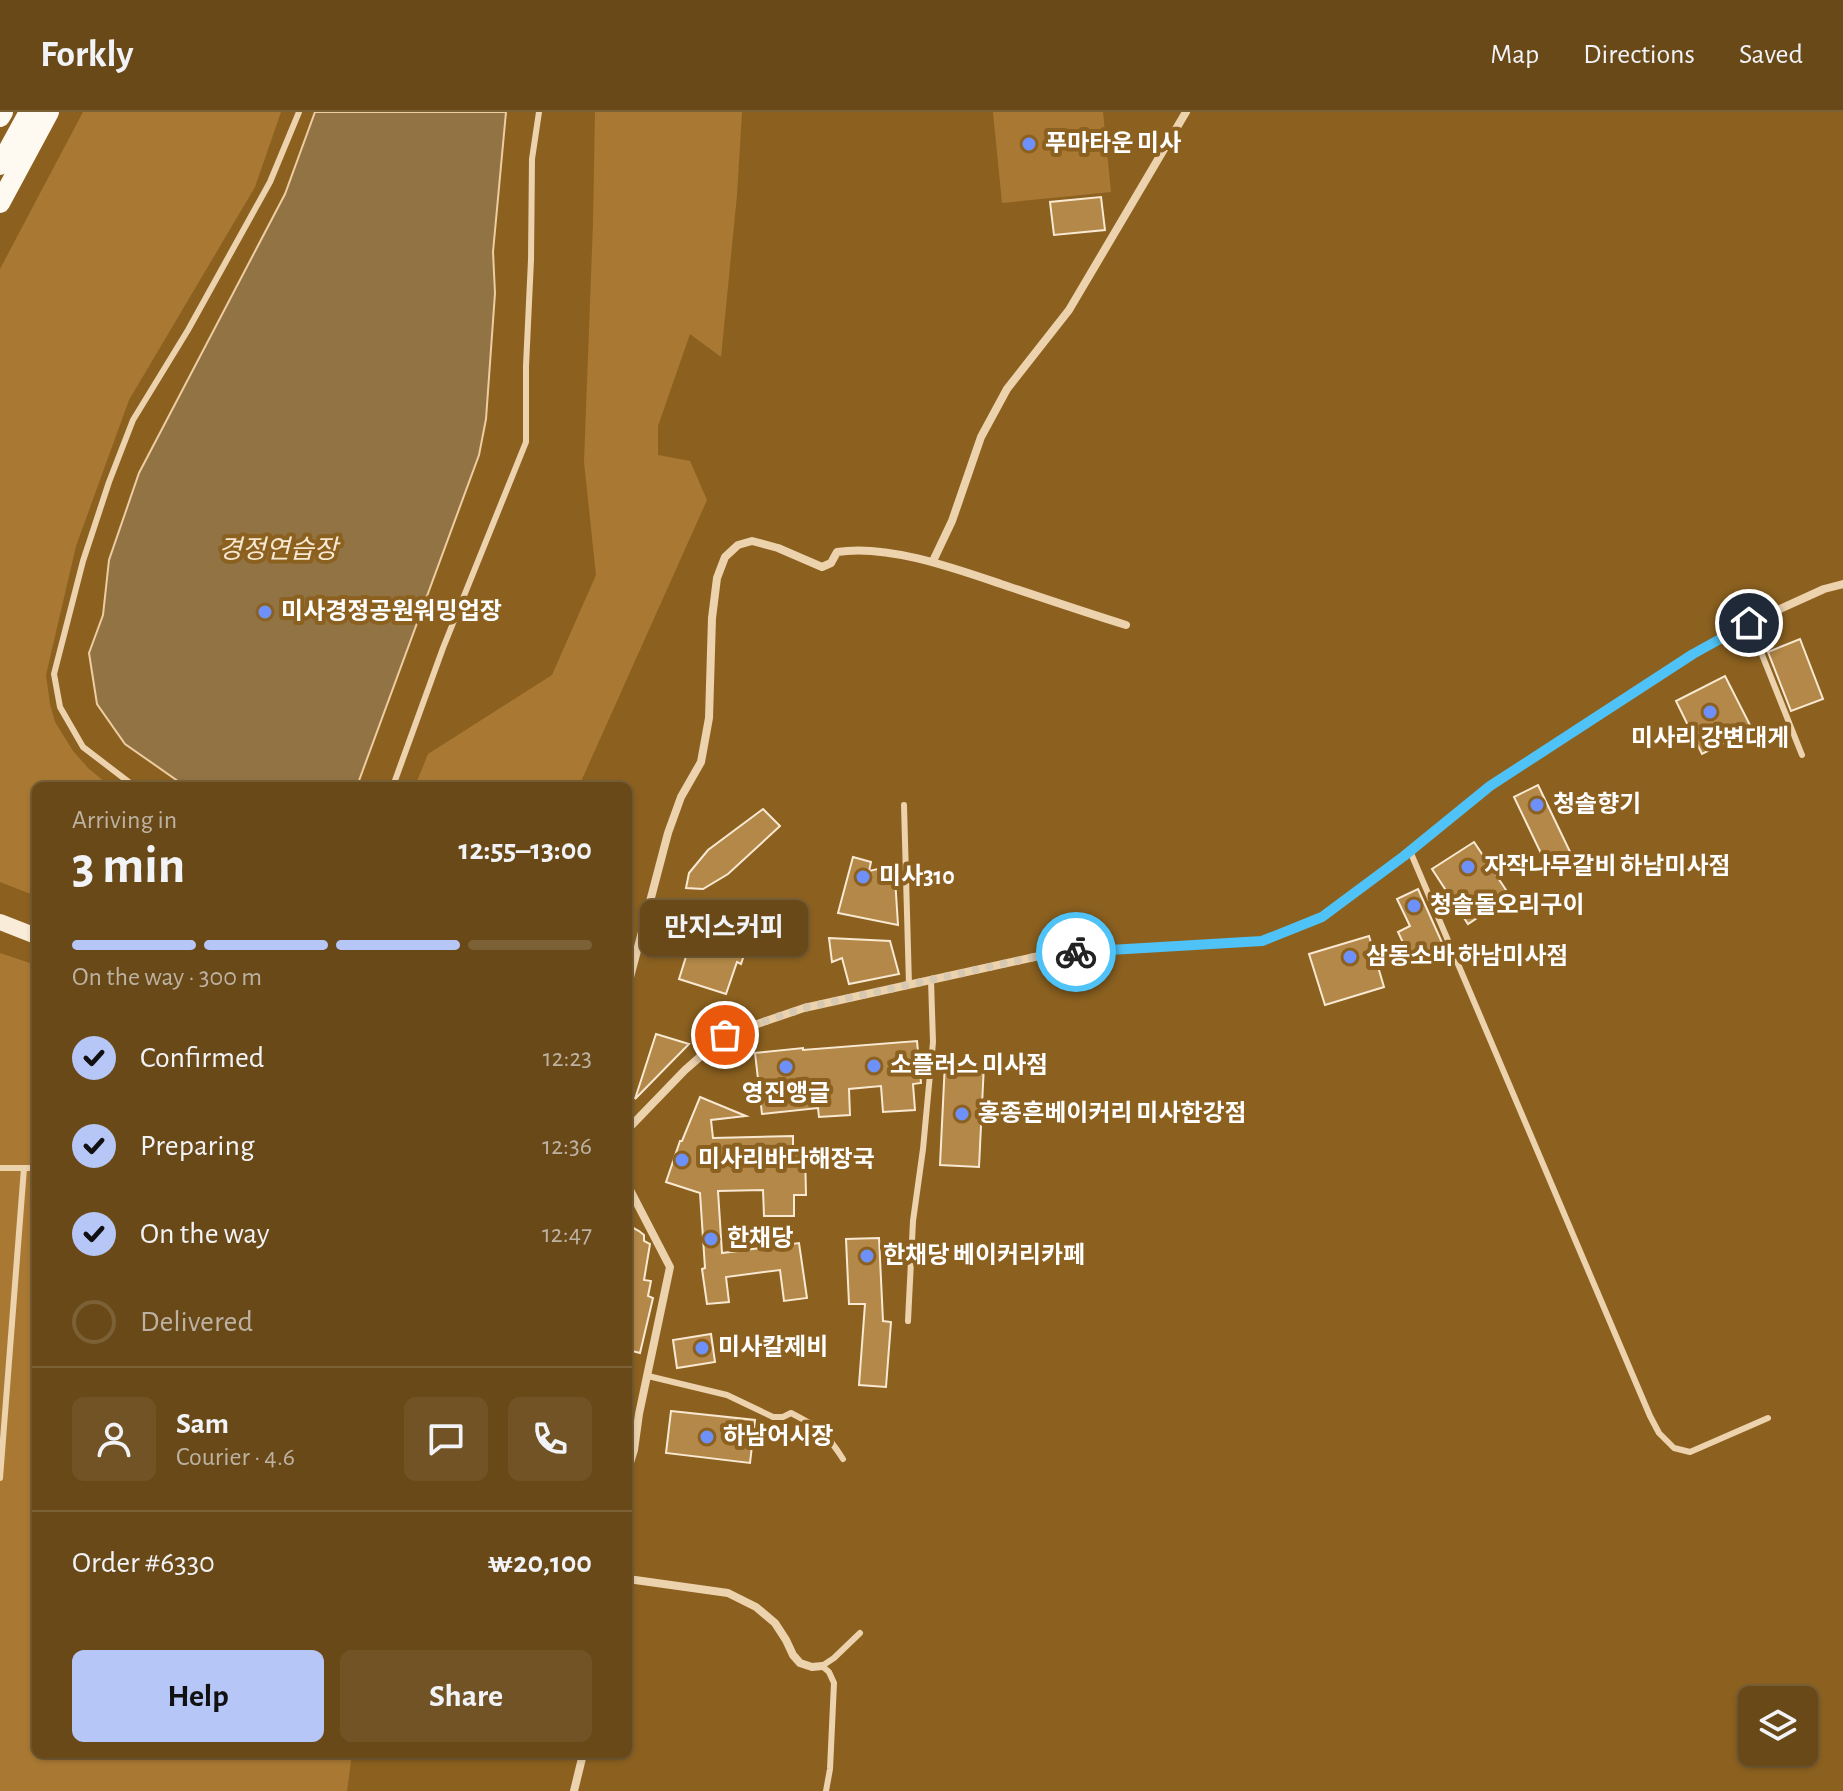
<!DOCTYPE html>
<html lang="en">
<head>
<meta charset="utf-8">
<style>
  :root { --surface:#694918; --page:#715325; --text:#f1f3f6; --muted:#bdb2a2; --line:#7c6137; --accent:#b6c6f7 }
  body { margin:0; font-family:"Alegreya Sans","Noto Sans KR",sans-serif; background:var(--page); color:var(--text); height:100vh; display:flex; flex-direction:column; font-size:30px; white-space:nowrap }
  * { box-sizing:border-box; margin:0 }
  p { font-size:26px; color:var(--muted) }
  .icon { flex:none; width:44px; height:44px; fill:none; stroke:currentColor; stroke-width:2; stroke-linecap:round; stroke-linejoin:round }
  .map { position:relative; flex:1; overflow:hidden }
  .sheet { position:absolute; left:32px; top:670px; width:600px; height:976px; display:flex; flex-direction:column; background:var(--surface); border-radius:12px; box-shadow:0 2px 6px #0004,0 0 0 2px var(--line) }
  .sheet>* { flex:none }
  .buttons { position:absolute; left:1738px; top:1574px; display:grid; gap:16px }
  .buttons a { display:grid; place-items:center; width:80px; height:80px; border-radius:12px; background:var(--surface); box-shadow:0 2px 6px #0004,0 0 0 2px var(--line); font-size:40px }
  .pin { position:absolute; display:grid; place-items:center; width:68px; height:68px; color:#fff; margin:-34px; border:4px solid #fff; border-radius:50%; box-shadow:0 2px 8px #0007 }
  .courier { position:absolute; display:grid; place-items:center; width:80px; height:80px; margin:-40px; border:6px solid #4fc3f7; border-radius:50%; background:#fff; color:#222; box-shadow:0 2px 10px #0007 }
  .bubble { position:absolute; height:56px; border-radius:12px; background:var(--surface); box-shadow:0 2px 6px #0004,0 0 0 2px var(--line); font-size:26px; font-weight:700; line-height:56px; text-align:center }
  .head em { font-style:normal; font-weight:700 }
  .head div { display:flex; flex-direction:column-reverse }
  .head { display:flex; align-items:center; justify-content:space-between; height:136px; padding:0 40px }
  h1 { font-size:52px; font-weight:700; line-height:60px }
  .bar { display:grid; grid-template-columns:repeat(4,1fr); gap:12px 8px; align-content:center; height:96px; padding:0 40px }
  .bar i { height:10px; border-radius:6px; background:var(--line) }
  .bar .current { background:var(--accent) }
  .bar p { grid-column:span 4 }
  .line { display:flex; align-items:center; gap:20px; padding:0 40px; border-top:2px solid var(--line) }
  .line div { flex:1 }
  .round { display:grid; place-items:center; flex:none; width:84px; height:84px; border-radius:12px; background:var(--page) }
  ol { padding:0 40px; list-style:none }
  li { display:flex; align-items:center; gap:24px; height:88px }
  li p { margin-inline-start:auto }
  li .icon { padding:8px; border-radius:50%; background:var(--accent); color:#111; stroke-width:4 }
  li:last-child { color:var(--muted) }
  li i { width:44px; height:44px; border:4px solid var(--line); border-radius:50% }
  .button { display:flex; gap:16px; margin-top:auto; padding:16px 40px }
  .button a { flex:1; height:92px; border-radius:12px; background:var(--accent); color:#111; font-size:32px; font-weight:700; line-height:92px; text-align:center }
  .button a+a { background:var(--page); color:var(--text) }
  header { display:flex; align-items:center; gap:48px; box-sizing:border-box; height:112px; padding:0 40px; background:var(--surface); border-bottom:2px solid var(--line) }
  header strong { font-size:38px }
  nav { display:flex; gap:44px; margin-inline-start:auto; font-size:28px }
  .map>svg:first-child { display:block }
  .green { fill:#a97933 }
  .water { fill:#917344; stroke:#edcda1; stroke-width:2 }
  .building { fill:#b38848; stroke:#f9e9d2; stroke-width:2 }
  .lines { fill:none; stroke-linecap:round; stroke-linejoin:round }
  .lane { stroke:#ecd2ad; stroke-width:6 }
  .street { stroke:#ecd2ad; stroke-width:8 }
  .secondary { stroke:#f9ecd9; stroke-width:16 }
  .primary { stroke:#fefaf2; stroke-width:20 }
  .done { stroke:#d7c8b1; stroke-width:8; stroke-dasharray:0 14.4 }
  .route { stroke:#4fc3f7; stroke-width:10 }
  .poi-dot { fill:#6d90f9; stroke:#8c6120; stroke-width:3 }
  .labels { text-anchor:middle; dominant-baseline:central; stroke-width:8; stroke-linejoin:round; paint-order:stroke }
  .poi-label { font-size:24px; font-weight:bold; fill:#fff; stroke:#8c6120; text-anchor:start }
  .water-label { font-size:26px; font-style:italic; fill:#f7e8d2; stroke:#8c6120 }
</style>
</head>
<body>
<header>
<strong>Forkly</strong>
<nav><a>Map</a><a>Directions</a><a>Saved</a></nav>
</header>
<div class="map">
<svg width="1843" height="1679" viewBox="0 0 1843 1679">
  <rect width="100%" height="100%" fill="#8c6120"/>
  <g class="green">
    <path d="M83,0h198l-26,75 -126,213 -53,146 -30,129 4,29 5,18 18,29 16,18 21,17h-74v110l-36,-14v-613z"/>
    <path d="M595,0h147l-5,83 -16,162 -31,-23 -32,92v29l32,6 17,39 -128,286h-164l13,-32 124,-79 44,-100 -12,-113 9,-238z"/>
    <path d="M993,0h110l8,80 -109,11z"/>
    <path d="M0,841l36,12v789h316l-5,37h-347z"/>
  </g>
  <path class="water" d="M315,0h191l-13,140 2,41 -9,126 -7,36 -122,331h-172l-60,-42 -28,-40 -8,-51 14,-38 6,-55 30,-87 146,-279z"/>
  <g class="building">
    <path d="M1101,85l4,33 -51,5 -4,-33z"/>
    <path d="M1800,527l23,60 -32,12 -23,-59z"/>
    <path d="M1725,564l27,53 -50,25 -26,-53z"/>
    <path d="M1538,673l35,73 -24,12 -35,-73z"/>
    <path d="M763,697l17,17 -52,48 -25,15 -17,-1 3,-15 19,-23z"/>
    <path d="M1474,730l36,54 -42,28 -36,-55z"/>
    <path d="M853,745l18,5 -2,9 18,-4 8,11 3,47 -60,-12z"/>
    <path d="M1418,777l26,58 -32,15 -14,-30 12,-6 -13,-27z"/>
    <path d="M688,818l58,19 -5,15 -4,-2 -11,32 -47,-15 10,-32 -5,-2z"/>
    <path d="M1369,824l15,51 -59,18 -16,-51z"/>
    <path d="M829,826l61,3 9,33 -50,10 -7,-26 -10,4z"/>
    <path d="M656,922l33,10 -54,55z"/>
    <path d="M917,929l4,42 -8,1 2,26 -32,2 -2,-26 -32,3 1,26 -31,2 -1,-9 -56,6 -7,-61 48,-5v2z"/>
    <path d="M945,950l39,2 -5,103 -39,-2z"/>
    <path d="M700,985l46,19 -35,4 2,18 80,-2v17h12l1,42h-12v21h-30l-1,-26 -45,1 4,62 77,-10 8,55 -23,3 -4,-31 -54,7 3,25 -22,2 -5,-35 3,-1 -5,-75 -34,-11 14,-41h2z"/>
    <path d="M628,1113l11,6 5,4v6l6,3 -6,36 7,1 -3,15 5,2 -13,55 -12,-3z"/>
    <path d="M879,1126l4,83 8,1 -5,65 -27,-2 6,-81h-16l-3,-65z"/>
    <path d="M711,1222l4,28 -38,6 -4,-28z"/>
    <path d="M671,1299l84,9 -5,43 -84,-10z"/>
  </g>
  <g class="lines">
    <g class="lane">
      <path d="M1749,510l53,133"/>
      <path d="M134,674l-51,-39 -23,-40 -6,-33 29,-113 26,-79 24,-62 55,-90 82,-148 29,-70"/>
      <path d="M393,674l50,-138 83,-206v-76l5,-106 1,-101 7,-47"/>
      <path d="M904,693l5,180"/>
      <path d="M1410,739l240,565 9,17 15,15 16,4 78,-34"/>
      <path d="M0,1056h36"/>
      <path d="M908,1209l5,-100 10,-72 10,-107 -2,-62"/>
      <path d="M648,1264l79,19 46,22h10l8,-4c29,15 34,18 52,46"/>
      <path d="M0,1366l24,-310"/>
      <path d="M826,1679l4,-22 4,-86 -5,-11 -7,-6 12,-8 26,-25"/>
    </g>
    <g class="street">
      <path d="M933,449l19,-40 29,-84 26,-48 62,-79 117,-198"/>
      <path d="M628,873l40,-152 13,-36 20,-35 8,-44 3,-100 5,-40 8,-21 13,-12 14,-4 26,7 44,19 9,-4 6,-11c50,-8 117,16 164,32 42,14 83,28 125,41"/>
      <path d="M628,1017l57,-59 40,-35 79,-27 244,-54 214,-13 60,-24 82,-61 86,-70 203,-132 56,-31 75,-34 19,-5"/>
      <path d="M628,1074l42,81 -31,147 -5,36 -6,19"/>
      <path d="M628,1409v21"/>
      <path d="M628,1467l100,14 28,14 19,16 11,17 7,15 7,8 12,4 10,-1"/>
      <path d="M574,1679l9,-37"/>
    </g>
    <path class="secondary" d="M0,810l36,14"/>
    <g class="primary">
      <path d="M0,5l3,-5"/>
      <path d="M0,53l29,-53"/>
      <path d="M0,91l49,-91"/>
    </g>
  </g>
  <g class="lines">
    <path class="done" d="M725,923l79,-27 244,-54 28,-2"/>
    <path class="route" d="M1076,840l186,-11 60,-24 82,-61 86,-70 203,-132 56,-31"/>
  </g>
  <g class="poi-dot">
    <circle cx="1029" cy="32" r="8"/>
    <circle cx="265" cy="500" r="8"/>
    <circle cx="1710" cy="600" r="8"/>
    <circle cx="1537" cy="693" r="8"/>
    <circle cx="1468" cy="755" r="8"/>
    <circle cx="863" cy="765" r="8"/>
    <circle cx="1414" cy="794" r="8"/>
    <circle cx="1350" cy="845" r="8"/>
    <circle cx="874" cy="954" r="8"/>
    <circle cx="786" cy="955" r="8"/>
    <circle cx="962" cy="1002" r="8"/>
    <circle cx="682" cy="1048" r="8"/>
    <circle cx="711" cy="1127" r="8"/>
    <circle cx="867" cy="1144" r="8"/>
    <circle cx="702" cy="1236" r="8"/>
    <circle cx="707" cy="1325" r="8"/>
  </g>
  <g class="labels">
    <g class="poi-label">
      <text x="1045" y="32">푸마타운 미사</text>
      <text x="281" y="500">미사경정공원워밍업장</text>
      <text x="1710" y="627" text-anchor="middle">미사리 강변대게</text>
      <text x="1553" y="693">청솔향기</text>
      <text x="1484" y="755">자작나무갈비 하남미사점</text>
      <text x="879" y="765">미사310</text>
      <text x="1430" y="794">청솔돌오리구이</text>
      <text x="1366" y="845">삼동소바 하남미사점</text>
      <text x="890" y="954">소플러스 미사점</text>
      <text x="786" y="982" text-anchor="middle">영진앵글</text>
      <text x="978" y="1002">홍종흔베이커리 미사한강점</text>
      <text x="698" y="1048">미사리바다해장국</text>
      <text x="727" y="1127">한채당</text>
      <text x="883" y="1144">한채당 베이커리카페</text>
      <text x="718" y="1236">미사칼제비</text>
      <text x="723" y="1325">하남어시장</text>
    </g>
    <g class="water-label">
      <text x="278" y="438">경정연습장</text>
    </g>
  </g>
</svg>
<div class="buttons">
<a><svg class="icon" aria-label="layers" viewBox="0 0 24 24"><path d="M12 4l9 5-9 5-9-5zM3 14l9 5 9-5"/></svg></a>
</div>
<div class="pin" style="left:725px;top:923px;background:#ea580c"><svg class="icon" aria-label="bag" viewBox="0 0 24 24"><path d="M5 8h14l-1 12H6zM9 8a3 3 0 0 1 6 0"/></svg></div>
<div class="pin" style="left:1749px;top:511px;background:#1f2937"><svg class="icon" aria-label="home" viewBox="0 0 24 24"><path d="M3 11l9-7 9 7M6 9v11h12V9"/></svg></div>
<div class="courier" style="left:1076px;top:840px"><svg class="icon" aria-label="bike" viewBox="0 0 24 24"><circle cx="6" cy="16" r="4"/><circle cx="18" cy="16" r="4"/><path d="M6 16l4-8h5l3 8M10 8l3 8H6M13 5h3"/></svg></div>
<div class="bubble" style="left:640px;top:788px;width:168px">만지스커피</div>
<section class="sheet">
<div class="head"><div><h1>3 min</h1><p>Arriving in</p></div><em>12:55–13:00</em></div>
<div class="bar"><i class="current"></i><i class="current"></i><i class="current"></i><i></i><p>On the way · 300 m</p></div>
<ol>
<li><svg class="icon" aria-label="check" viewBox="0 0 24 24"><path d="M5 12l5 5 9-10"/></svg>Confirmed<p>12:23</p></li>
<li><svg class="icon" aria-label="check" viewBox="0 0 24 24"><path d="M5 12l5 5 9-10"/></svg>Preparing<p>12:36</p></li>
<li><svg class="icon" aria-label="check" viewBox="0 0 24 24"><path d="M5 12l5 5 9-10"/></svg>On the way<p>12:47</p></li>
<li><i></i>Delivered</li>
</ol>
<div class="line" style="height:144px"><a class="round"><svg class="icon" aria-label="person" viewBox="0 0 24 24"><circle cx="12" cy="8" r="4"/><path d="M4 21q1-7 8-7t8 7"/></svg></a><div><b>Sam</b><p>Courier · 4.6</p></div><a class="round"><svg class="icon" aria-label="chat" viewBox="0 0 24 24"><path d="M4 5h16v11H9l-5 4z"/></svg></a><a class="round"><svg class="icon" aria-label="phone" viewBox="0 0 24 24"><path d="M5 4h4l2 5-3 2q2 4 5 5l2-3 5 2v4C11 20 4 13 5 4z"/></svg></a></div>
<div class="line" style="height:104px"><div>Order #6330</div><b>₩20,100</b></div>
<div class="button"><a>Help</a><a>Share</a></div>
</section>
</div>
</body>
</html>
